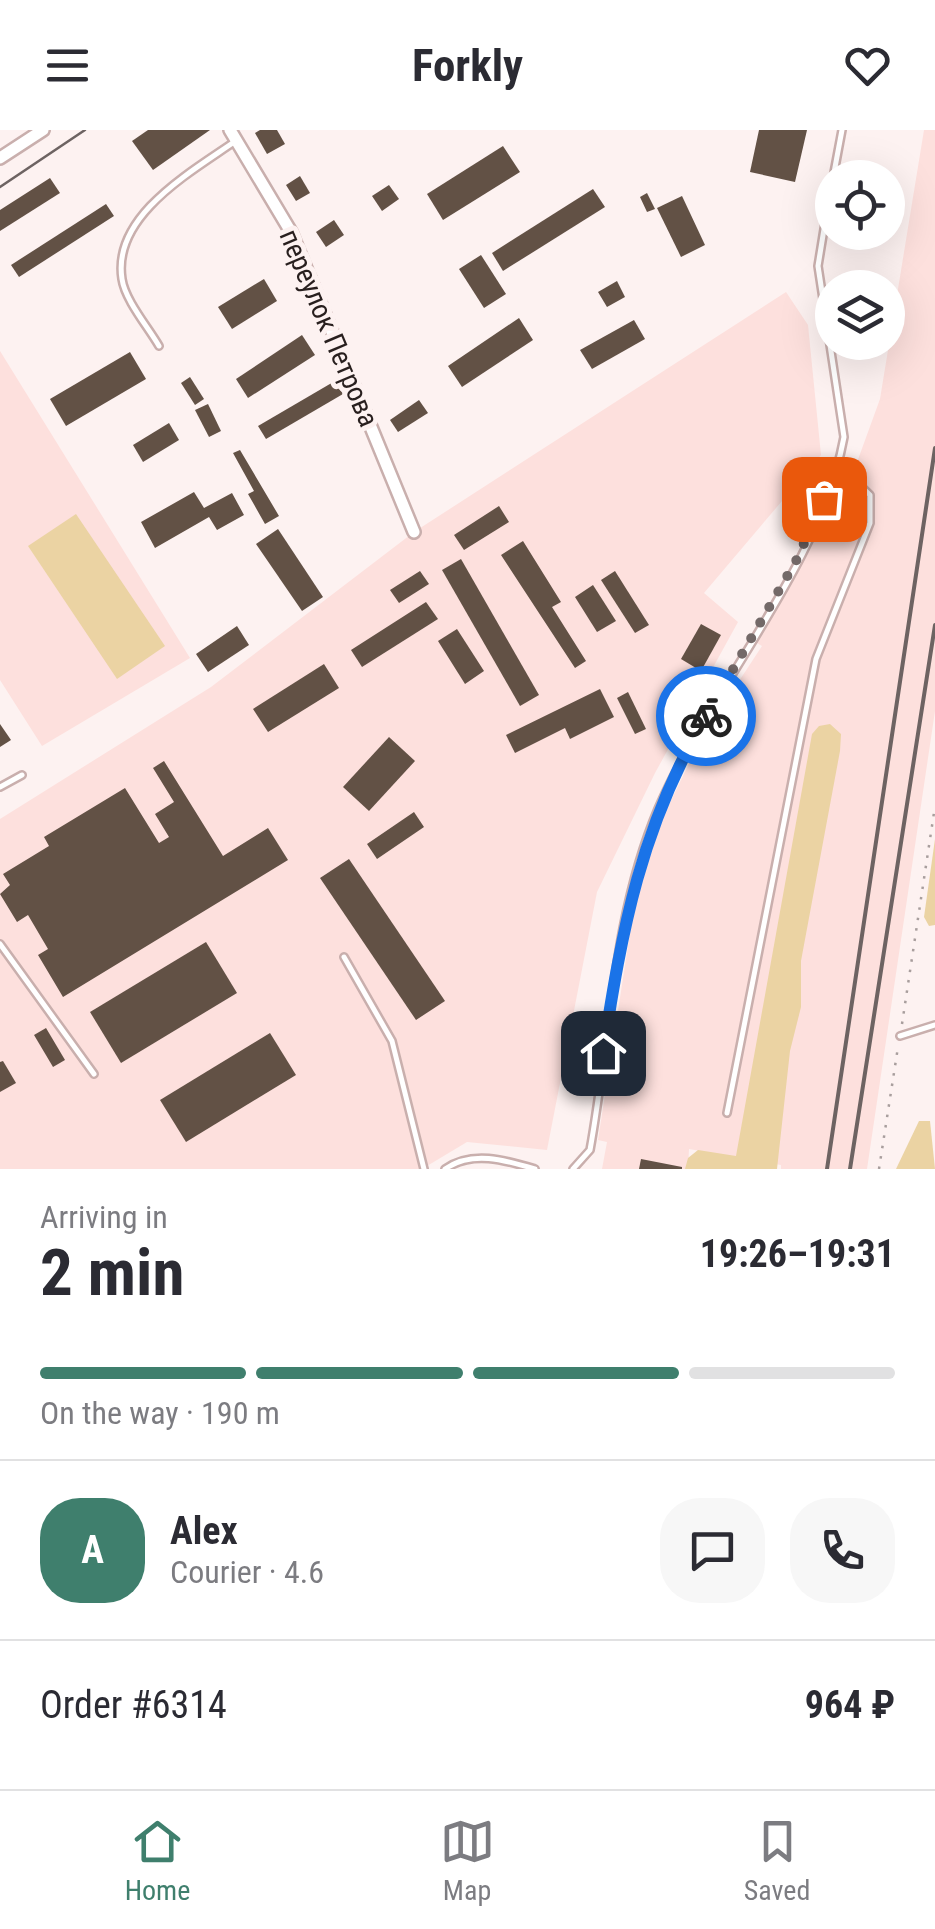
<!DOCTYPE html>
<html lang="en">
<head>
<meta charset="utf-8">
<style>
  :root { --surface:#fff; --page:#f7f7f7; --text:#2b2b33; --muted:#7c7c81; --line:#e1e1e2; --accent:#3f7f6d }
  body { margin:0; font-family:"Roboto Condensed",sans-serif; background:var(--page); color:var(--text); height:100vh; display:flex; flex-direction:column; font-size:38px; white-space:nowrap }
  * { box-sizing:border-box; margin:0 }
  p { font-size:32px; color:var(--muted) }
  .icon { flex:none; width:55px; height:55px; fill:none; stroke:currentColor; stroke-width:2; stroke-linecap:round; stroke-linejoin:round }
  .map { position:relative; height:1039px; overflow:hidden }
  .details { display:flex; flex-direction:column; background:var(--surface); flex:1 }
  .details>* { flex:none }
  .tools { position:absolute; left:815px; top:30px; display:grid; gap:20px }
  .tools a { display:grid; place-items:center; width:90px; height:90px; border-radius:50%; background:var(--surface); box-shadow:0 10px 40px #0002; font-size:50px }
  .pin { position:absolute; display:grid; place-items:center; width:85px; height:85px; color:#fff; margin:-42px; border-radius:20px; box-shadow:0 5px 15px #0006 }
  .courier { position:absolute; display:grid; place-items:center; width:100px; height:100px; margin:-50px; border:8px solid #1a73e8; border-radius:50%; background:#fff; color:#222; box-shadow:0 2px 12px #0007 }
  .summary em { font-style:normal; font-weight:700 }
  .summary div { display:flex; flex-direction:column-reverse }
  .summary { display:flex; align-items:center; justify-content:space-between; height:170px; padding:0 40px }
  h1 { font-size:65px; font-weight:700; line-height:75px }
  .bar { display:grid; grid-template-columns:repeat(4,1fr); gap:15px 10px; align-content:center; height:120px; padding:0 40px }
  .bar i { height:12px; border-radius:8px; background:var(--line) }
  .bar .selected { background:var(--accent) }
  .bar p { grid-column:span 4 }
  .line { display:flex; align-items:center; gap:25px; padding:0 40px; border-top:2px solid var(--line) }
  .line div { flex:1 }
  .round { display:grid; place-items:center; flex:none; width:105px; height:105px; border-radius:40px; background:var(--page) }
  header { display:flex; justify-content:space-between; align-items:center; height:130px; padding:0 40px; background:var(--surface); font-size:45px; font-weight:700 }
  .dock { display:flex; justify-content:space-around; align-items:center; height:140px; border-top:2px solid var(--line); background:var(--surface); font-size:28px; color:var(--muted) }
  .dock a { display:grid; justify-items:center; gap:5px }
  .dock .selected { color:var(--accent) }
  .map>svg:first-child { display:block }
  .built { fill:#fde0dd }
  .green { fill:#ebd3a3 }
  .building { fill:#625145 }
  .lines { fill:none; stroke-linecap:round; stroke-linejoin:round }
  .lane-casing { stroke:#c9afad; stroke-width:10 }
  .street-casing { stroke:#c9afad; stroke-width:16 }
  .path { stroke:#a89e9d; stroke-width:2.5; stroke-dasharray:2.5 8; stroke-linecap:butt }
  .lane { stroke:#fff; stroke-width:5 }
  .street { stroke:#fff; stroke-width:11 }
  .tram { stroke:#6d6362; stroke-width:2.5 }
  .rail { stroke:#6d6362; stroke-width:4 }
  .done { stroke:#736968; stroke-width:10; stroke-dasharray:0 18 }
  .route { stroke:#1a73e8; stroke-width:12 }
  .labels { text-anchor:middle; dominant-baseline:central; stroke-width:10; stroke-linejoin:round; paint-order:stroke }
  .street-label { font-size:28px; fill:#281f1e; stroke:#fdf2f1 }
</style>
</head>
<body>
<header><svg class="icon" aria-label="menu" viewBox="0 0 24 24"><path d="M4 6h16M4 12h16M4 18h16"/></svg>Forkly<svg class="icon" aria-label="heart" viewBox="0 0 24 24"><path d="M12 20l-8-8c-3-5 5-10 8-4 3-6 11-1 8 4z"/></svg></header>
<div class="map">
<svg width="935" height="1039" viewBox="0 0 935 1039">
  <rect width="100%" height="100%" fill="#fdf2f1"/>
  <g class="built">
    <path d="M924,0h11v581l-68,458h-86v-4l-92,-16 -1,20h-86l5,-27 -9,-2 36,-233 26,-84 41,-84 61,-93 -5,-3 43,-80 48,-76 32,-88z"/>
    <path d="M786,162l22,33 13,130 -117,138 34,29 -83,151 -58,119 -50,258 -80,-8 -45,27h-422v-350l211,-132 203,-155z"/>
    <path d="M0,221l190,307 -148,88 -42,-66z"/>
  </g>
  <g class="green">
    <path d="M76,384l89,132 -48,33 -89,-133z"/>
    <path d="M830,594l11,10 -1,17 -39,210v46l-11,44 -13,118h-92l3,-11 10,-8 38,6 76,-422 7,-8z"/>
    <path d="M935,709v86l-6,1 -5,-9z"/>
    <path d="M919,991h11l5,48h-39z"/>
  </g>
  <g class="building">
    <path d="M148,0h62l-57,40 -21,-29z"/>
    <path d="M260,0h17l8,14 -18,10 -12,-21z"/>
    <path d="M759,0h48l-12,52 -45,-10z"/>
    <path d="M503,16l17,26 -77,48 -16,-26z"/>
    <path d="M300,46l10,17 -14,8 -10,-16z"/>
    <path d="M50,48l10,15 -60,38v-21z"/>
    <path d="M389,55l10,14 -17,12 -10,-15z"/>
    <path d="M593,59l12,18 -102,64 -11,-18z"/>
    <path d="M647,63l8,16 -8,3 -7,-15z"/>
    <path d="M682,66l23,49 -24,12 -24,-49z"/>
    <path d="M106,74l8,12 -95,61 -8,-12z"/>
    <path d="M334,90l10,15 -18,12 -10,-15z"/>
    <path d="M481,125l25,39 -22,14 -25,-39z"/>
    <path d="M264,149l13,22 -45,28 -14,-22z"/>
    <path d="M617,151l8,16 -18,10 -9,-15z"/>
    <path d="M519,188l14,22 -71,47 -14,-21z"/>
    <path d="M634,190l11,19 -53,30 -12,-19z"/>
    <path d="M302,205l13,20 -67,43 -12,-19z"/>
    <path d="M130,222l16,27 -80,47 -16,-27z"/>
    <path d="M190,247l14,22 -9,6 -14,-22z"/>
    <path d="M335,251l8,13 -77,45 -8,-13z"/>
    <path d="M419,270l9,13 -30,19 -8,-12z"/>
    <path d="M208,274l13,27 -12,6 -14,-27z"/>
    <path d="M169,293l10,17 -36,22 -10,-17z"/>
    <path d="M240,320l39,66 -14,8 -17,-30 6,-3 -21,-38z"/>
    <path d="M194,362l10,16 28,-15 12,22 -27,15 -8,-13 -54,31 -14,-26z"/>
    <path d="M499,376l10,16 -45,28 -10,-15z"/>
    <path d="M278,399l45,68 -21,14 -46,-67z"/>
    <path d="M523,411l38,61 -9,5 34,54 -11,7 -74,-113z"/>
    <path d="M461,429l78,136 -19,11 -78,-136z"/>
    <path d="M420,441l9,13 -30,19 -9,-13z"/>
    <path d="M615,441l34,54 -14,8 -34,-53z"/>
    <path d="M593,455l23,36 -19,11 -22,-35z"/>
    <path d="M426,472l12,17 -76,48 -11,-17z"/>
    <path d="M701,494l20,11 -20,36 -20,-12z"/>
    <path d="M237,496l12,19 -41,27 -12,-18z"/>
    <path d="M457,499l27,42 -19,13 -27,-43z"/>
    <path d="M324,534l15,24 -71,44 -15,-23z"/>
    <path d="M678,552l16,9 -12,22 -16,-9z"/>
    <path d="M600,559l14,28 -44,22 -5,-11 -50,25 -9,-18z"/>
    <path d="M628,562l18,37 -11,5 -18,-36z"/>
    <path d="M0,594l11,16 -11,7z"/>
    <path d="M389,607l26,24 -46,50 -26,-24z"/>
    <path d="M164,631l59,95 45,-28 20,32 -225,137 -25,-42 10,-6 -20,-34 -11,7 -17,-28 10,-9 -7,-11 46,-28 -5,-9 81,-49 34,55 10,-6 -14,-23 19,-12 -21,-34z"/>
    <path d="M414,682l10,15 -47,32 -10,-15z"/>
    <path d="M349,729l96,142 -29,19 -96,-142z"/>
    <path d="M206,812l31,51 -116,70 -31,-51z"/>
    <path d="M46,898l19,32 -12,7 -19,-32z"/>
    <path d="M270,903l26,42 -110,67 -26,-42z"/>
    <path d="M3,931l13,22 -16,9v-30z"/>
    <path d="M641,1029l41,8v2h-43z"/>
  </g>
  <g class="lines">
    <defs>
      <g id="lane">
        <path d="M833,48l9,-48"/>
        <path d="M159,216c-11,-19 -34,-46 -37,-67 -10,-63 69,-107 112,-137"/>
        <path d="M0,657l22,-12"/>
        <path d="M0,814l94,130"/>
        <path d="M344,827l48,84 32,128"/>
        <path d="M900,906l35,-11"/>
        <path d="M727,983l89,-454 54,-136v-28l-32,-31"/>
        <path d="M445,1039c27,-19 60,-9 90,0"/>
        <path d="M573,1039l17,-19c21,-115 22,-232 68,-341 53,-123 162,-240 186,-372l-26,-171 14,-86"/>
      </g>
      <g id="street">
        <path d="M230,0l61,102 123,300"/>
        <path d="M0,28l43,-28"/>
      </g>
    </defs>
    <use href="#lane" class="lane-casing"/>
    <use href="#street" class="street-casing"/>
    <g class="path">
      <path d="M902,894l33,-218"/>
      <path d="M879,1039l19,-122"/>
    </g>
    <use href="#lane" class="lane"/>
    <use href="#street" class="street"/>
    <path class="tram" d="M0,57l85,-57"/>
    <g class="rail">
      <path d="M827,1039l108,-721"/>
      <path d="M850,1039l85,-544"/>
    </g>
  </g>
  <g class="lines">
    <path class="done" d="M706,586l90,-155 28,-62"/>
    <path class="route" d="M603,923c19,-125 38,-226 103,-337"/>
  </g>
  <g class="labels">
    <g class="street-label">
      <text transform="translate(329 198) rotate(67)">переулок Петрова</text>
    </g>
  </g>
</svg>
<div class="tools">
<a><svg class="icon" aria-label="locate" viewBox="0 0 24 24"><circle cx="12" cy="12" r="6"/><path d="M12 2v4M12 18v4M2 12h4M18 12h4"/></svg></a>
<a><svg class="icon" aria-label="layers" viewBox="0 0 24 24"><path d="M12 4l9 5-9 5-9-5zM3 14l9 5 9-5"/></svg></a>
</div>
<div class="pin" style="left:824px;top:369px;background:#ea580c"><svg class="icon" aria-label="bag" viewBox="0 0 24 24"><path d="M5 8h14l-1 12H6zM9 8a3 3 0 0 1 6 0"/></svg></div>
<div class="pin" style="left:603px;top:923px;background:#1f2937"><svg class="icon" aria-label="home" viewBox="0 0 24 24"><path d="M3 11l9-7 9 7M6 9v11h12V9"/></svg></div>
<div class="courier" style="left:706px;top:586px"><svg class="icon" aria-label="bike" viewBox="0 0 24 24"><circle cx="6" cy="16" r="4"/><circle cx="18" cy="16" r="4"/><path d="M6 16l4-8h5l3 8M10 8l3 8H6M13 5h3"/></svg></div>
</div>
<section class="details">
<div class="summary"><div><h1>2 min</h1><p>Arriving in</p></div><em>19:26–19:31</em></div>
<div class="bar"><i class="selected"></i><i class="selected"></i><i class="selected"></i><i></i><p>On the way · 190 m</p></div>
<div class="line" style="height:180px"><b class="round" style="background:var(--accent);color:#fff">A</b><div><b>Alex</b><p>Courier · 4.6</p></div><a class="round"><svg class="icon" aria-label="chat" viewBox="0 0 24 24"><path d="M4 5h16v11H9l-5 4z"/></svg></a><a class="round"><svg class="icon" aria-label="phone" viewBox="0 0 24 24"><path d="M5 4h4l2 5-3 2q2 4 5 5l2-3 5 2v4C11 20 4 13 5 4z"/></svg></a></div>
<div class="line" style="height:130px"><div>Order #6314</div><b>964 ₽</b></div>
</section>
<nav class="dock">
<a class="selected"><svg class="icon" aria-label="home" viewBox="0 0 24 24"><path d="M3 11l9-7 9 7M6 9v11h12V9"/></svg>Home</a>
<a><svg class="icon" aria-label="map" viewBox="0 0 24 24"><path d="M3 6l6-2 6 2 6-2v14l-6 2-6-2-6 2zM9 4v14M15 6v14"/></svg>Map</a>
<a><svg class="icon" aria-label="saved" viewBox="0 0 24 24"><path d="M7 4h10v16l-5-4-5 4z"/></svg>Saved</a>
</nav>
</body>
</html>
